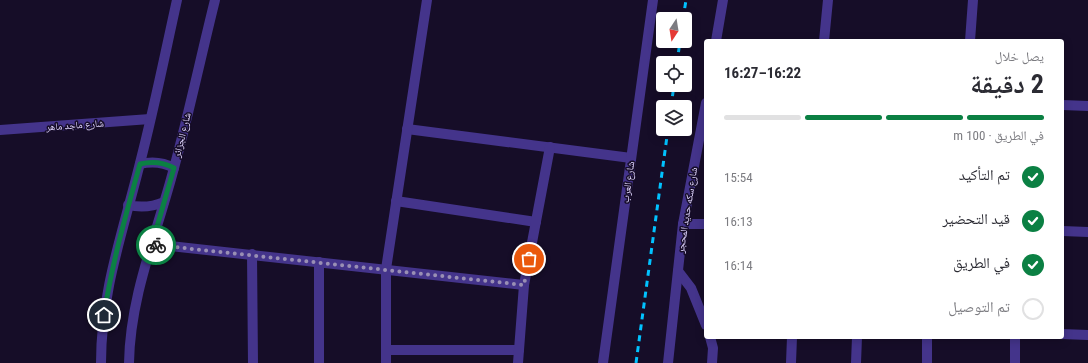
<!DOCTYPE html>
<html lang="ar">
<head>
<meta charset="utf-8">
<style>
  :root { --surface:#fff; --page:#f2f2f3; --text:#2b2b33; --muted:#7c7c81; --line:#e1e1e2; --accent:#0b8043 }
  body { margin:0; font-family:"Roboto Condensed","Noto Naskh Arabic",sans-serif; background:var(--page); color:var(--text); direction:rtl; height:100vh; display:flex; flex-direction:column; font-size:15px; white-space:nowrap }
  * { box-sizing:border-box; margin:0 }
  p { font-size:13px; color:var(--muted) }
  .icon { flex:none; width:22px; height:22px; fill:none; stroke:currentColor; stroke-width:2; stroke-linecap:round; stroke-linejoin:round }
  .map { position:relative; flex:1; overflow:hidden; direction:ltr }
  .details { position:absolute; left:704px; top:39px; width:360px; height:300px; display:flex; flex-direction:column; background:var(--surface); border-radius:4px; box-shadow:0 2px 10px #0003; direction:rtl }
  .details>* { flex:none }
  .needle { width:26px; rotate:192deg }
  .controls { position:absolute; left:656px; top:12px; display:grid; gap:8px }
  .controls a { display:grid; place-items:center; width:36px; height:36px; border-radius:4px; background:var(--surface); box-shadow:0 2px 10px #0003; font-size:20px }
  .pin { position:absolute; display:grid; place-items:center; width:34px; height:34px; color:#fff; margin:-17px; border:2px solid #fff; border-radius:50%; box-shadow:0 1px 4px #0007 }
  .courier { position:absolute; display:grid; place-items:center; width:40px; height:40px; margin:-20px; border:3px solid #0b8043; border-radius:50%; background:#fff; color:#222; box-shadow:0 1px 5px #0007 }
  .head em { font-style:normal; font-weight:700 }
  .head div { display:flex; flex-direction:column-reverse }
  .head { display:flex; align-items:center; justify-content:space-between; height:68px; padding:0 20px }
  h1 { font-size:26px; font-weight:700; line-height:30px }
  .bar { display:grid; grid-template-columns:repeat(4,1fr); gap:6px 4px; align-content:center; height:48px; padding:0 20px }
  .bar i { height:5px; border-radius:3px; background:var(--line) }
  .bar .current { background:var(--accent) }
  .bar p { grid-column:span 4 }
  ol { padding:0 20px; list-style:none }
  li { display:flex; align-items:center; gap:12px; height:44px }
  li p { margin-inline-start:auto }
  li .icon { padding:4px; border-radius:50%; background:var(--accent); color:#fff; stroke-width:4 }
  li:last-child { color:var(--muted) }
  li i { width:22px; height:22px; border:2px solid var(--line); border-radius:50% }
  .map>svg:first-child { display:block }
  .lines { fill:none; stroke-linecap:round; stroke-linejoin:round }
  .minor { stroke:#44348b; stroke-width:10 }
  .tertiary { stroke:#44348b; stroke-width:10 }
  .rail { stroke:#01c2ff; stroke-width:3; stroke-dasharray:6 5; stroke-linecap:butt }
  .done { stroke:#998fb4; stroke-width:4; stroke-dasharray:0 7.2 }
  .route { stroke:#0b8043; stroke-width:5 }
  .labels { text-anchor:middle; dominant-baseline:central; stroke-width:3; stroke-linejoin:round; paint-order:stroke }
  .street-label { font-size:10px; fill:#e0d5ff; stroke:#160d28 }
</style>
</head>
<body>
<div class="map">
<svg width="1088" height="363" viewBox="0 0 1088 363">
  <rect width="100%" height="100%" fill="#160d28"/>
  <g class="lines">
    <g class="minor">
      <path d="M716,41l7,-41"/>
      <path d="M824,41l4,-41"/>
      <path d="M970,41l3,-41"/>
      <path d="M1062,105l26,1"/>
      <path d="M407,129l224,29"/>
      <path d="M0,130l150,-11"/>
      <path d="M396,201l140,21"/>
      <path d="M683,224h23"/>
      <path d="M1062,231l26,1"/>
      <path d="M152,244l372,41"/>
      <path d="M252,254l1,109"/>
      <path d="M319,262v101"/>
      <path d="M678,271l13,17 15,37"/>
      <path d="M1062,334l26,1"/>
      <path d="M710,337l3,11 -1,15"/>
      <path d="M1015,337v26"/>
      <path d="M386,350h133"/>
      <path d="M386,363v-94l41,-269"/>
      <path d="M518,363l6,-78 26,-138"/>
      <path d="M603,363l50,-363"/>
      <path d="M668,363l15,-139 23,-121"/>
      <path d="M791,363l1,-26"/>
      <path d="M856,363l1,-26"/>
      <path d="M927,363v-26"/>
    </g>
    <g class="tertiary">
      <path d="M140,164c13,-3 23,-2 34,4"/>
      <path d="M128,205c13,3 24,2 36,-3"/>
      <path d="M101,363c0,-72 22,-131 39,-200 14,-54 25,-109 37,-163"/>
      <path d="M129,363c1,-67 28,-130 45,-195 15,-55 27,-112 41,-168"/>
    </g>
    <g class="rail">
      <path d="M683,19l3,-19"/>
      <path d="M677,63l3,-22"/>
      <path d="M671,107l3,-22"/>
      <path d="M636,363l32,-234"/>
    </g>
  </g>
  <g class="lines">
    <path class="done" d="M156,245l368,40 5,-26"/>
    <path class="route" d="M104,315c8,-52 22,-101 36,-151 13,-3 23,-2 34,4l-22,76 4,1"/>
  </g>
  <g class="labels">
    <g class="street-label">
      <text transform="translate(75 125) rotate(-4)">شارع ماجد ماهر</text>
      <text transform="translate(182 135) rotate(-76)">شارع الجزائر</text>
      <text transform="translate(628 182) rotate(-82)">شارع العرب</text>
      <text transform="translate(687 210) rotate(-81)">شارع سكه حديد المحجر</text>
    </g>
  </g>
</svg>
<div class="controls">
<a><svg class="needle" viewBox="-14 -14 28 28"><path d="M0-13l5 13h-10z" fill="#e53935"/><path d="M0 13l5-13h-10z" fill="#7c7c81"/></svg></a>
<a><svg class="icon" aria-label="locate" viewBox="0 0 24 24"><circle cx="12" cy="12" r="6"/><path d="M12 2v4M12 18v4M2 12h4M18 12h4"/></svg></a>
<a><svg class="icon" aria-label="layers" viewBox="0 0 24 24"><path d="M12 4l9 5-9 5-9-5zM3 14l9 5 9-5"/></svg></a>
</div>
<div class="pin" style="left:529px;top:259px;background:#ea580c"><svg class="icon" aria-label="bag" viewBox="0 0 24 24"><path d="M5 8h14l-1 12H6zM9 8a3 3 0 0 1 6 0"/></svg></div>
<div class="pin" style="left:104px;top:315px;background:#1f2937"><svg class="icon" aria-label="home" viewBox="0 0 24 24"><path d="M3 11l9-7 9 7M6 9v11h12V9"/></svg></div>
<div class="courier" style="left:156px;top:245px"><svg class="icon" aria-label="bike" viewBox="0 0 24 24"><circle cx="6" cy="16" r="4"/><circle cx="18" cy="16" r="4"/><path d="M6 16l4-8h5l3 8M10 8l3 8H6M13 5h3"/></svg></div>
<section class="details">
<div class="head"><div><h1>2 دقيقة</h1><p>يصل خلال</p></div><em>16:22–16:27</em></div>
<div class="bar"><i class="current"></i><i class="current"></i><i class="current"></i><i></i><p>في الطريق · 100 m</p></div>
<ol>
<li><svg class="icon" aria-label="check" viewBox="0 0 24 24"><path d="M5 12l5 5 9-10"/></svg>تم التأكيد<p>15:54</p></li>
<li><svg class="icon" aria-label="check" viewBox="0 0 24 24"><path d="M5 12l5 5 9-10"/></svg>قيد التحضير<p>16:13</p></li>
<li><svg class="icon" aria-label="check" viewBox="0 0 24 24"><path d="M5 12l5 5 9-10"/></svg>في الطريق<p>16:14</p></li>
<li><i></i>تم التوصيل</li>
</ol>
</section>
</div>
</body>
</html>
